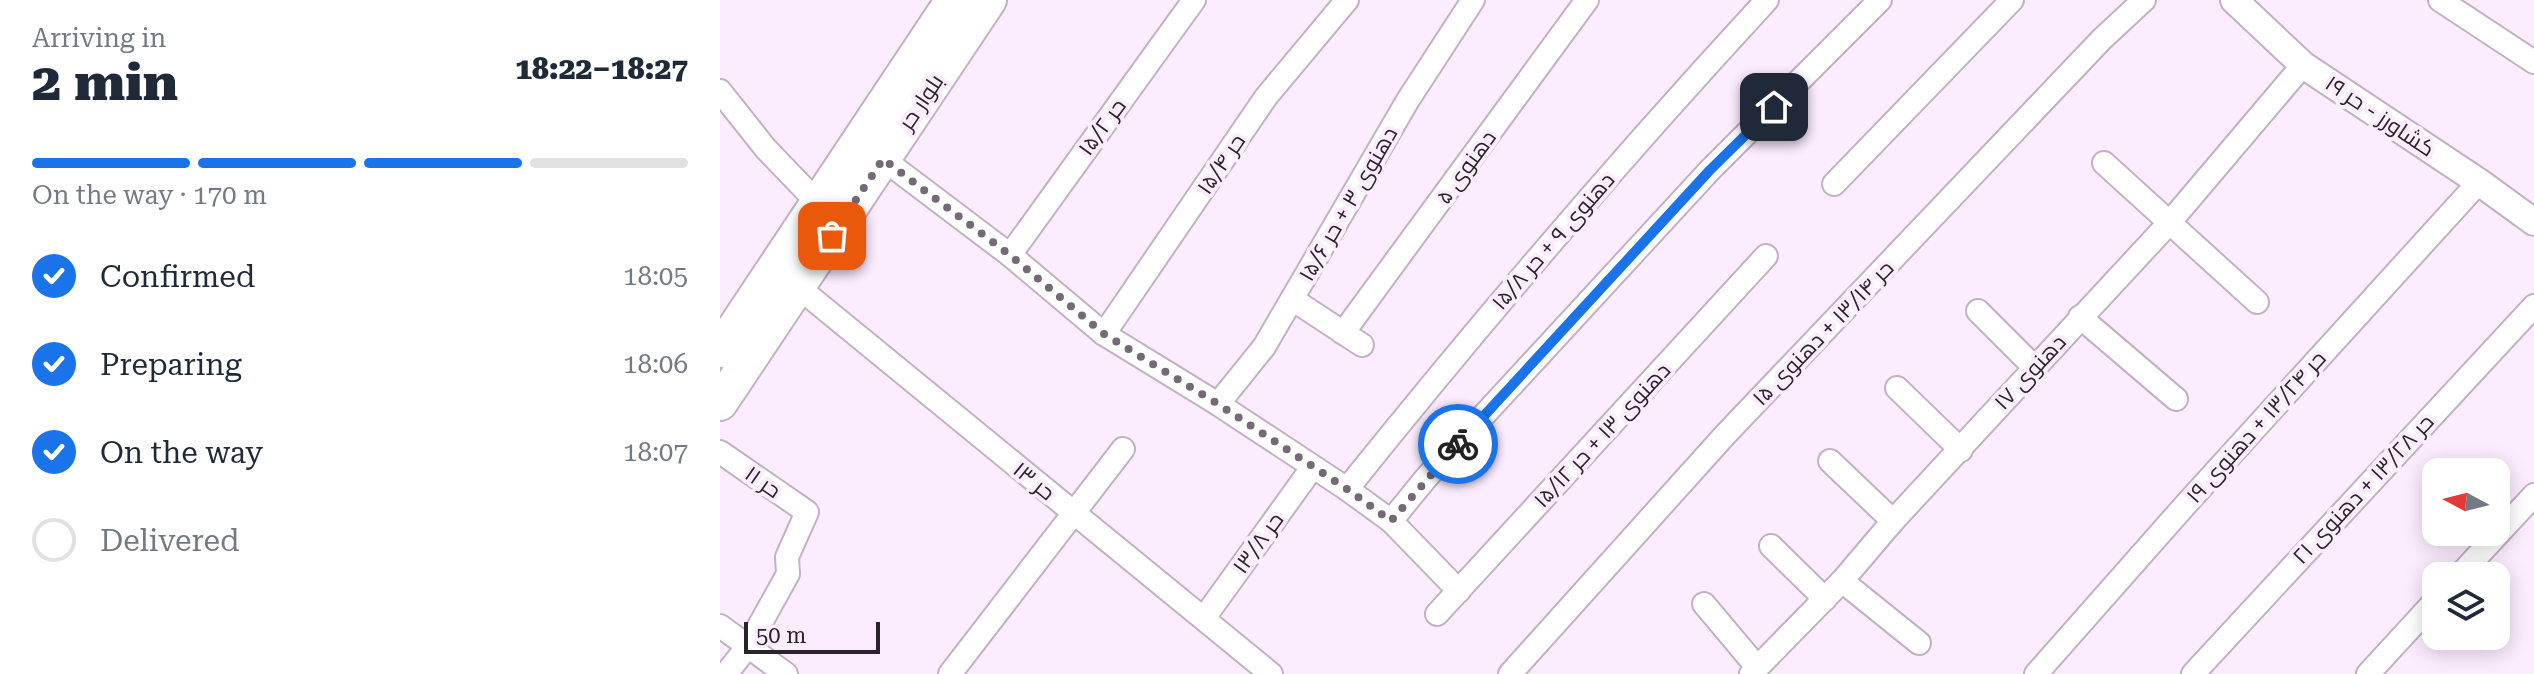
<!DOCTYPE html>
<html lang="en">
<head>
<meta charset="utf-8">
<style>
  :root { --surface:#fff; --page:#f6f6f7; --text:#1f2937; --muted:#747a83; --line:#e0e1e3; --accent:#1a73e8 }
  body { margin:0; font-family:"Roboto Serif",Cairo,serif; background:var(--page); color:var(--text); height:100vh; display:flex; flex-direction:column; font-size:30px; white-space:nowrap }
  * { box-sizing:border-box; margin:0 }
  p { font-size:26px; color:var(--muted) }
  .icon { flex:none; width:44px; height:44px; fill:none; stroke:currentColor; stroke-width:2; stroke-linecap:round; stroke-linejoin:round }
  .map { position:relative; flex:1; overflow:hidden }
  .panel { display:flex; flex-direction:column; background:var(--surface); width:720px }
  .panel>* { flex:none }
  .needle { width:52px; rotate:277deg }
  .buttons { position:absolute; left:1702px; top:458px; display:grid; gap:16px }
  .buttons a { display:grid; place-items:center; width:88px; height:88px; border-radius:16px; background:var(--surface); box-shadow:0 4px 20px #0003; font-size:40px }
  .scale { position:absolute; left:24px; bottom:20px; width:136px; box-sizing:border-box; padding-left:8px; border:4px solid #2a232b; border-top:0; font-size:22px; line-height:28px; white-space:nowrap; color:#2a232b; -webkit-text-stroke:6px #fcedfe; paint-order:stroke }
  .pin { position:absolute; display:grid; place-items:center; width:68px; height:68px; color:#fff; margin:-34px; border-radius:16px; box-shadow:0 4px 12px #0006 }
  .courier { position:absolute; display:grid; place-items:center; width:80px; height:80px; margin:-40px; border:6px solid #1a73e8; border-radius:50%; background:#fff; color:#222; box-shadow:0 2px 10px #0007 }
  .head em { font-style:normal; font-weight:800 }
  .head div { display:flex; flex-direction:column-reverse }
  .head { display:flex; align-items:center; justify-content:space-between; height:136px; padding:0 32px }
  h1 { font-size:52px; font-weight:800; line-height:60px }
  .bar { display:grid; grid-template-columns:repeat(4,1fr); gap:12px 8px; align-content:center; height:96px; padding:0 32px }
  .bar i { height:10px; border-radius:6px; background:var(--line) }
  .bar .selected { background:var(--accent) }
  .bar p { grid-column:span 4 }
  ol { padding:0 32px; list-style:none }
  li { display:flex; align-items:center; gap:24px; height:88px }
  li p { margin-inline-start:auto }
  li .icon { padding:8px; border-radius:50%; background:var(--accent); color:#fff; stroke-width:4 }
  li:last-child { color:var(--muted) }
  li i { width:44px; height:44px; border:4px solid var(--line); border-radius:50% }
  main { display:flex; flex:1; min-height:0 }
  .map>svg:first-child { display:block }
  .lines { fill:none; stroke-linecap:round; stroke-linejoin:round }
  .minor-casing { stroke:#c2b0c4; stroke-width:26 }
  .tertiary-casing { stroke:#c2b0c4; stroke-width:30 }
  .primary-casing { stroke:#c2b0c4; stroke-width:38 }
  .minor { stroke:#fff; stroke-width:22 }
  .tertiary { stroke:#fff; stroke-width:26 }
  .primary { stroke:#fff; stroke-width:34 }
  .done { stroke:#746a75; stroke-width:8; stroke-dasharray:0 14.4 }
  .route { stroke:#1a73e8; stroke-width:10 }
  .labels { text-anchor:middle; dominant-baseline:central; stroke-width:8; stroke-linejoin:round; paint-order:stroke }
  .street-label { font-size:22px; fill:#2a232b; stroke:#fcedfe }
</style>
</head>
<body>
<main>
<section class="panel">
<div class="head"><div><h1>2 min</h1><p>Arriving in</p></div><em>18:22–18:27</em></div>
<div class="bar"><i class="selected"></i><i class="selected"></i><i class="selected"></i><i></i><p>On the way · 170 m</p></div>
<ol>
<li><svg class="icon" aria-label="check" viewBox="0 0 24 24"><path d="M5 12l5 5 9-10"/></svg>Confirmed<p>18:05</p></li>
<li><svg class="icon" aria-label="check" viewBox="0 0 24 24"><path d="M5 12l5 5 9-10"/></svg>Preparing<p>18:06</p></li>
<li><svg class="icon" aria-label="check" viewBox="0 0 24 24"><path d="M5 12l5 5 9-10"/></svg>On the way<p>18:07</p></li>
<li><i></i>Delivered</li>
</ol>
</section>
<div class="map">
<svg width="1814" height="674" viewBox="0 0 1814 674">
  <rect width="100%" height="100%" fill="#fcedfe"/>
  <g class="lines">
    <defs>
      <g id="minor">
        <path d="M1720,0l94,62"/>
        <path d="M0,91l46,58 52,54"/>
        <path d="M163,159l127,96 94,79 114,70 129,85 44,32 68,70"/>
        <path d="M1384,163l153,139"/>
        <path d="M1114,184l178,-184"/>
        <path d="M290,255l184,-255"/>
        <path d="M78,287l473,387"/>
        <path d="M572,299l70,46"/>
        <path d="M1258,311l57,57"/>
        <path d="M1360,317l96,82"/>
        <path d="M623,333l244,-333"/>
        <path d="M384,334l162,-237 81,-97"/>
        <path d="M1177,388l64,62"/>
        <path d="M498,404l46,-57 144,-247 65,-100"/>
        <path d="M0,452l87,60 -20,45 1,17 -40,72 -22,28"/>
        <path d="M1110,461l63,60"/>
        <path d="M627,489c135,-168 274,-331 420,-489"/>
        <path d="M671,521l35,-43 284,-308 170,-170"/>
        <path d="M1051,546l54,53"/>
        <path d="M1739,576l75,-81"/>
        <path d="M1122,581l77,62"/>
        <path d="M984,604l53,63"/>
        <path d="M717,614l329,-358"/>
        <path d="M484,618l108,-150"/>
        <path d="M0,626l66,48"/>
        <path d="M230,674l173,-225"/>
        <path d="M790,674l215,-239 377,-396 42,-39"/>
        <path d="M1031,674l91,-93 51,-60 277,-299 133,-157"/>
        <path d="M1316,674l152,-172 291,-320"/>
        <path d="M1473,674l341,-368"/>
        <path d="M1648,674l68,-74"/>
      </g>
      <path id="tertiary" d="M1514,0l69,65 176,117 55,40"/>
      <g id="primary">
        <path d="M0,350l233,-350"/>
        <path d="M0,403l269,-403"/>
      </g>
    </defs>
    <use href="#minor" class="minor-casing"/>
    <use href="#tertiary" class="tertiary-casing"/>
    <use href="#primary" class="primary-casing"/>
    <use href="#minor" class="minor"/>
    <use href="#tertiary" class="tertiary"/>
    <use href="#primary" class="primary"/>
  </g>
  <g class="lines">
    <path class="done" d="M112,236l51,-77 127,96 94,79 114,70 129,85 44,32 67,-77"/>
    <path class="route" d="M738,444l252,-274 64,-63"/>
  </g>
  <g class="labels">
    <g class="street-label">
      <text transform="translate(201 102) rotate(-56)">بلوار حر</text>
      <text transform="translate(1660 116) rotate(34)">کشاورز - حر ۱۹</text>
      <text transform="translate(382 127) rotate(-54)">حر ۱۵/۲</text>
      <text transform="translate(501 164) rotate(-56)">حر ۱۵/۴</text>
      <text transform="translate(746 167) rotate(-54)">دهنوی ۵</text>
      <text transform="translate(628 204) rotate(-60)">دهنوی ۳ + حر ۱۵/۶</text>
      <text transform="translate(833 241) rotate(-49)">دهنوی ۹ + حر ۱۵/۸</text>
      <text transform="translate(1103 333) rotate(-46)">حر ۱۳/۱۴ + دهنوی ۱۵</text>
      <text transform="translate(1310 372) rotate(-47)">دهنوی ۱۷</text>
      <text transform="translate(1536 427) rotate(-48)">حر ۱۳/۲۴ + دهنوی ۱۹</text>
      <text transform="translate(882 435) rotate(-47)">دهنوی ۱۳ + حر ۱۵/۱۲</text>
      <text transform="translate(314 481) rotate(39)">حر ۱۳</text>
      <text transform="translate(43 482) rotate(35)">حر ۱۱</text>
      <text transform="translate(1643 489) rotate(-47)">حر ۱۳/۲۸ + دهنوی ۲۱</text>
      <text transform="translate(538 543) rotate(-54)">حر ۱۳/۸</text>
    </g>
  </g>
</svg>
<div class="buttons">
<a><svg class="needle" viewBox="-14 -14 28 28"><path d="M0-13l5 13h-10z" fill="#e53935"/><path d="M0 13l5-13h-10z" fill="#747a83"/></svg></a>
<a><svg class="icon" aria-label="layers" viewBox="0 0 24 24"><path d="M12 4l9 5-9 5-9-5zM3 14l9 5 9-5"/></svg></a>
</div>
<div class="scale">50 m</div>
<div class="pin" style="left:112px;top:236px;background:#ea580c"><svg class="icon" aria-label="bag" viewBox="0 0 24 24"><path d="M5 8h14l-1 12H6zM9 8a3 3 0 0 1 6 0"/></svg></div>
<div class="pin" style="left:1054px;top:107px;background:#1f2937"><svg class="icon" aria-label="home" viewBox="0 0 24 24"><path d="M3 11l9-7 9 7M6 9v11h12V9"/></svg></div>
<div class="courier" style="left:738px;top:444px"><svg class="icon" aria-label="bike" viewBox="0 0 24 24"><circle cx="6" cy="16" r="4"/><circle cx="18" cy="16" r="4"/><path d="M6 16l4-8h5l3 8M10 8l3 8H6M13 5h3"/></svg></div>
</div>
</main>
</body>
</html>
